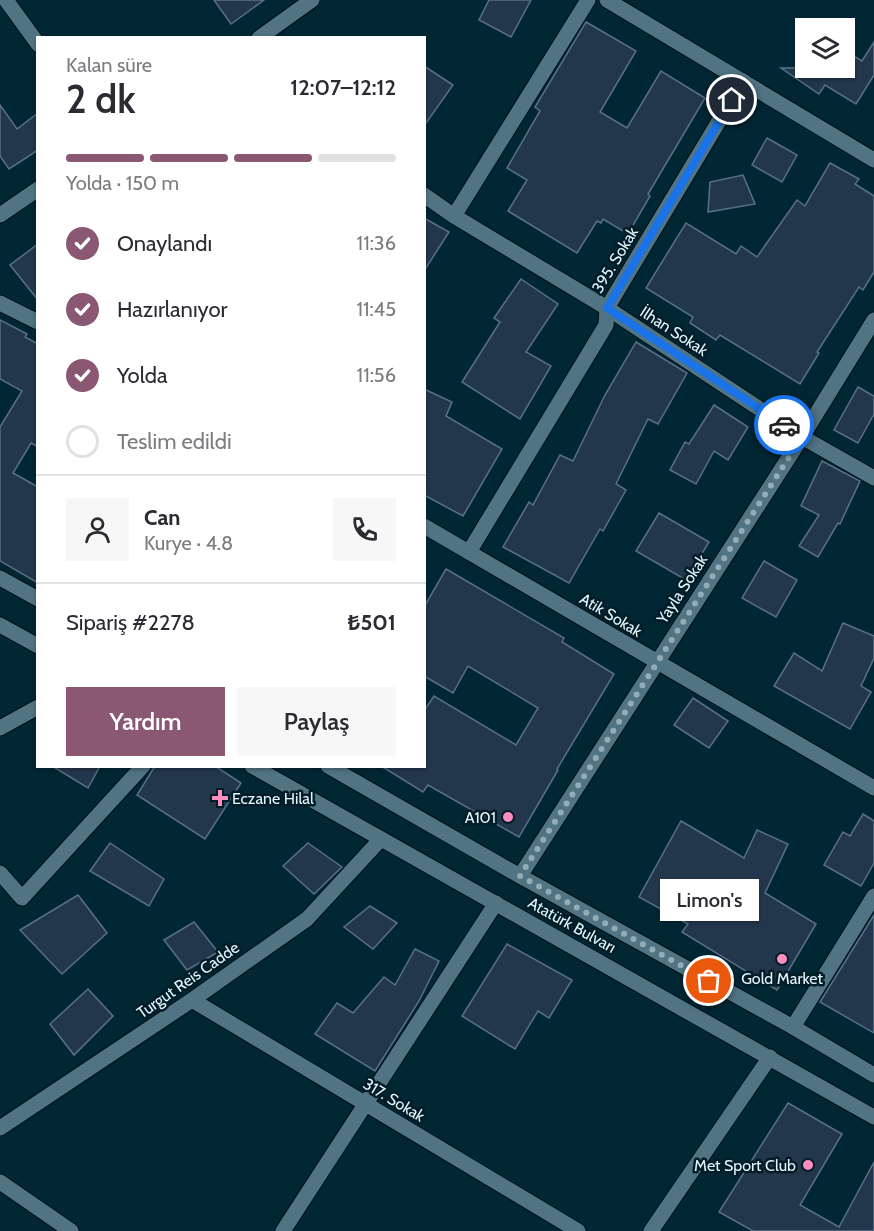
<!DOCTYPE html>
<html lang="tr">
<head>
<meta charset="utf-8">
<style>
  :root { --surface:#fff; --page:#f7f7f7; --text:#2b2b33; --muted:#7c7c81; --line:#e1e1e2; --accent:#8a5872 }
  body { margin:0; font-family:Cabin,sans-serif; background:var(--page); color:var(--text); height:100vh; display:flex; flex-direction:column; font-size:22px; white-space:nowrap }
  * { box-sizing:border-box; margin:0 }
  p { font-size:20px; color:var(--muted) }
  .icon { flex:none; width:33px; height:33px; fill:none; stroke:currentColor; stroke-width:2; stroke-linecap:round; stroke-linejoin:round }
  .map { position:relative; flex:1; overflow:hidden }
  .sheet { position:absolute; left:36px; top:36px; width:390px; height:732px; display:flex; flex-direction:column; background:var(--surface); border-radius:0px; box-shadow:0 2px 4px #0004 }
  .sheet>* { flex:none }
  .fabs { position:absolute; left:795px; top:18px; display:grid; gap:12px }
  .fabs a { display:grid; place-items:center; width:60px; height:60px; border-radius:0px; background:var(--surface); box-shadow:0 2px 4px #0004; font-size:30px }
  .pin { position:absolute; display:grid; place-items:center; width:51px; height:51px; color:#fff; margin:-26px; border:3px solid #fff; border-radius:50%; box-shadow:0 2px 6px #0007 }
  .courier { position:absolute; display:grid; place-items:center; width:60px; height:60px; margin:-30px; border:4px solid #1a73e8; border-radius:50%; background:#fff; color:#222; box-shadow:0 2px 8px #0007 }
  .bubble { position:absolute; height:42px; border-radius:0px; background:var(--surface); box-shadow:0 2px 4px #0004; font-size:20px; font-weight:600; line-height:42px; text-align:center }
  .head em { font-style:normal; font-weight:600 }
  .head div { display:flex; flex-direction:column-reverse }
  .head { display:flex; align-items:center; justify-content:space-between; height:102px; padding:0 30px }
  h1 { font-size:39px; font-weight:600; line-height:45px }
  .bar { display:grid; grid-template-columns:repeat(4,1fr); gap:9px 6px; align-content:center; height:72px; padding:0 30px }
  .bar i { height:8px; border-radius:4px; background:var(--line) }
  .bar .on { background:var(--accent) }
  .bar p { grid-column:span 4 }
  .line { display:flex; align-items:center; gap:15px; padding:0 30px; border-top:2px solid var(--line) }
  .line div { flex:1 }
  .round { display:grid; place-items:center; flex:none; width:63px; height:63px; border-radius:0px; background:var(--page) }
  ol { padding:0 30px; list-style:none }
  li { display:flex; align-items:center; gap:18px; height:66px }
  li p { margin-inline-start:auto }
  li .icon { padding:6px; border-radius:50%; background:var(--accent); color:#fff; stroke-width:4 }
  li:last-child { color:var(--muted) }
  li i { width:33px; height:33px; border:3px solid var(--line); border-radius:50% }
  .button { display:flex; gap:12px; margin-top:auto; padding:12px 30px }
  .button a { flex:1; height:69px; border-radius:0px; background:var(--accent); color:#fff; font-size:24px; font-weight:600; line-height:69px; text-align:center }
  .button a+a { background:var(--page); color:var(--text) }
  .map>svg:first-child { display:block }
  .building { fill:#22364c; stroke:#597088; stroke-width:1.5 }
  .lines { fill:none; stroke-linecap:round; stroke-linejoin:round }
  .minor-casing { stroke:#000f18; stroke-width:17 }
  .tertiary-casing { stroke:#000f18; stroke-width:17 }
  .secondary-casing { stroke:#000f18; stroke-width:17 }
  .minor { stroke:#507483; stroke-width:15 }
  .tertiary { stroke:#507483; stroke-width:15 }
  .secondary { stroke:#507483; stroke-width:15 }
  .done { stroke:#93adb7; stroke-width:6; stroke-dasharray:0 10.8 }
  .route { stroke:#1a73e8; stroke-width:8 }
  .poi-dot { fill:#fd8ebe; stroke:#021d27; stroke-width:2 }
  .labels { text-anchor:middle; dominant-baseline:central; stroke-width:5; stroke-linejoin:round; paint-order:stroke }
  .street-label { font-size:16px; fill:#e1f5fd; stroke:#021d27 }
  .poi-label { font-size:16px; fill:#e1f5fd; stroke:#021d27; text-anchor:end }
</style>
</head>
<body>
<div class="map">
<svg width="874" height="1231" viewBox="0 0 874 1231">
  <rect width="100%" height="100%" fill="#022734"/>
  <g class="building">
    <path d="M214,0h50l-33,24z"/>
    <path d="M489,0h42l-20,37 -32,-17z"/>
    <path d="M586,22l50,29 -36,61 27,16 34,-57 44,27 -57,96 2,2 -22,38 -25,-15 -2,4 -4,-2 -20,32 -69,-42 19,-31 -20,-12 33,-57 -5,-4z"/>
    <path d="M874,42v33l-18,29 -31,-19 -6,9 -38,-26h63v-18l18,11z"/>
    <path d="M424,66l29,19 -29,41z"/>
    <path d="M0,105l17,24 21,-16v37l-29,19 -9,-13z"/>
    <path d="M767,138l30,17 -15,27 -30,-17z"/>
    <path d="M830,163l29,16 -4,5 19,12v76l-11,18 -4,-3 -42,65 2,1 -19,31 -80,-49 -4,5 -26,-17 3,-6 -47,-29 40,-65 50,31 5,-8 16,11 40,-57 8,6z"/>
    <path d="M743,175l12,29 -47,8 2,-30z"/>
    <path d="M424,218l25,14 -25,39z"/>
    <path d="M38,244v56l-28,-35z"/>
    <path d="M521,279l37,25 -32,48 25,14 -31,53 -58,-37 38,-60 -6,-4z"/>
    <path d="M0,320l27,14 -2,3 13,7v103l-7,-4 -18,30 25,14v96l-38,-22v-134l22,-36 -22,-12z"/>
    <path d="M636,342l51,31 -29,51 -10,-5 -32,65 10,6 -23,41 -3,-2 -31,54 -66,-36 26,-45 4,3 27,-50 13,6 32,-66z"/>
    <path d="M858,387l16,9v18l-16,29 -24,-13z"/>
    <path d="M424,389l28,13 -6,14 56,33 -39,67 -39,-21z"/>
    <path d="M714,405l34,22 -20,33 -14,-9 -18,33 -26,-14 15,-28 4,2z"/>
    <path d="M822,461l38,20 -20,43 -2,-1 -20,34 -19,-11 20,-31 -18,-9z"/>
    <path d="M659,513l50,29 -23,38 -50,-29z"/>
    <path d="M764,561l33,19 -21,37 -34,-19z"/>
    <path d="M446,569l118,69 -2,4 52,32 -57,95 1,1 -39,67 -91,-52 -5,7 -42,-26h43v-55l10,-15 82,49 22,-37 -70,-42 -15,27 -29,-17v-69z"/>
    <path d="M843,623l31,13v22l-13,28 10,6 -21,37 -76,-43 20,-33 28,18z"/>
    <path d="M693,698l35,23 -19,27 -35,-23z"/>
    <path d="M52,766h48l-12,22z"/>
    <path d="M155,766h60l26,17 -36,56 -68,-44z"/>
    <path d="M863,814l11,7v42l-13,23 -37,-21 19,-33 7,4z"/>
    <path d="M681,821l63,37 13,-28 31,14 -23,49 51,31 -39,66 -95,-58 6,-8 -49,-27z"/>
    <path d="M110,843l54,36 -15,27 -59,-35z"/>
    <path d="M308,843l34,24 -28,27 -31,-28z"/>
    <path d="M78,895l29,38 -45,41 -42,-44z"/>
    <path d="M370,906l27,17 -24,26 -29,-22z"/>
    <path d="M874,915v118l-54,-31z"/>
    <path d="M194,922l24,30 -31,18 -23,-30z"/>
    <path d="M507,944l65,36 -23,38 -11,-7 -23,38 -53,-33z"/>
    <path d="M415,949l24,12 -20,40 -44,70 -60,-37 22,-31 16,10 31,-36 11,8z"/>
    <path d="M88,989l25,27 -39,39 -24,-31z"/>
    <path d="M788,1103l54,31 -42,71 39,22 35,-65v69h-121l-34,-19z"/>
  </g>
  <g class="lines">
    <defs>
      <g id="minor">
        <path d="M6,0l32,44"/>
        <path d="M607,0l267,160"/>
        <path d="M424,195l30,21 153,92 195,129 72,41"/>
        <path d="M454,216l134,-216"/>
        <path d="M0,303l38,19"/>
        <path d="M424,526l450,262"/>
        <path d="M469,552l137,-227 1,-17 136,-227"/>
        <path d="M0,728l38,-21"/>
        <path d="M0,873l22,25 121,-132"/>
        <path d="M520,876l282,-439 72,-117"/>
        <path d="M192,1000l386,231"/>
        <path d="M793,1027l81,-131"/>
        <path d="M0,1128l192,-128 115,-81 73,-79"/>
        <path d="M0,1182l71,49"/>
        <path d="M283,1231l213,-328"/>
        <path d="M651,1231l119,-174"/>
      </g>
      <g id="tertiary">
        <path d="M259,38l53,-38"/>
        <path d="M0,215l38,-26"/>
      </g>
      <g id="secondary">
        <path d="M0,578l38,21"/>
        <path d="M0,625l38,21"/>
        <path d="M252,766l622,351"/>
        <path d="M328,766l192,110 273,151 81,48"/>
      </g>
    </defs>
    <use href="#minor" class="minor-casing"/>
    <use href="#tertiary" class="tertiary-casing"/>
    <use href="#secondary" class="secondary-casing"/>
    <use href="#minor" class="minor"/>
    <use href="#tertiary" class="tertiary"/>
    <use href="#secondary" class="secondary"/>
  </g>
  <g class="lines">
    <path class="done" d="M709,981l-189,-105 282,-439 -18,-12"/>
    <path class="route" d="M732,100l-125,208 177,117"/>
  </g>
  <g class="poi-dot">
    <path d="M217 789h6v6h6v6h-6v6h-6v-6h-6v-6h6z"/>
    <circle cx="508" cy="817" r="6"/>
    <circle cx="782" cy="959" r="6"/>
    <circle cx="808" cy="1165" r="6"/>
  </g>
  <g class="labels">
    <g class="street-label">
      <text transform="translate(615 260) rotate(-59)">395. Sokak</text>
      <text transform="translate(674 331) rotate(33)">İlhan Sokak</text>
      <text transform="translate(682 589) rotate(-57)">Yayla Sokak</text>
      <text transform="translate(611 615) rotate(31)">Atik Sokak</text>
      <text transform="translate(572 925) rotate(29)">Atatürk Bulvarı</text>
      <text transform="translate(188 980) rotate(-35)">Turgut Reis Cadde</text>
      <text transform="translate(394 1100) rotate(31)">317. Sokak</text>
    </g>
    <g class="poi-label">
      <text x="232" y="798" text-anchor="start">Eczane Hilal</text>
      <text x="496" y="817">A101</text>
      <text x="782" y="978" text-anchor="middle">Gold Market</text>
      <text x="796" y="1165">Met Sport Club</text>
    </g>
  </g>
</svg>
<div class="fabs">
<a><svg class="icon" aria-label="layers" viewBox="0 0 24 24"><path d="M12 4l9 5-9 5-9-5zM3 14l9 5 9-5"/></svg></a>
</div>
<div class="pin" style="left:709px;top:981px;background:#ea580c"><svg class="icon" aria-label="bag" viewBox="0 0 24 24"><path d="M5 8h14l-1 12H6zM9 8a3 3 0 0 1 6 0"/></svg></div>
<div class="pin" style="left:732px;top:100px;background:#1f2937"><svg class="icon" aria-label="home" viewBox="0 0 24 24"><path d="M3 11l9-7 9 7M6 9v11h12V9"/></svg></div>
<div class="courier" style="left:784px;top:425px"><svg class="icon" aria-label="car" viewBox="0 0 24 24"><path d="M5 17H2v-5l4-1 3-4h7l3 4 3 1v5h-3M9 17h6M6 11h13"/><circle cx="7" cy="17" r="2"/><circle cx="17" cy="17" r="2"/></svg></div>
<div class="bubble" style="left:660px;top:879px;width:99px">Limon's</div>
<section class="sheet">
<div class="head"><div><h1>2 dk</h1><p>Kalan süre</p></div><em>12:07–12:12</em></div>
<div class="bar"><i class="on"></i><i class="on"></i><i class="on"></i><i></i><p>Yolda · 150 m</p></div>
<ol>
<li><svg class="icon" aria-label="check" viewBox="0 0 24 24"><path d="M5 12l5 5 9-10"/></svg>Onaylandı<p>11:36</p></li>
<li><svg class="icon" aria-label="check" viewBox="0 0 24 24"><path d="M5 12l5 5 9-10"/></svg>Hazırlanıyor<p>11:45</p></li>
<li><svg class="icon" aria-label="check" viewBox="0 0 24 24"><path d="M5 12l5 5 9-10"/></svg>Yolda<p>11:56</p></li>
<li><i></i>Teslim edildi</li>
</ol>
<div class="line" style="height:108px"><a class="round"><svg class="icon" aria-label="person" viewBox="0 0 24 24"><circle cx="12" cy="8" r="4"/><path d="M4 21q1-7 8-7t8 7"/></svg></a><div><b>Can</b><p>Kurye · 4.8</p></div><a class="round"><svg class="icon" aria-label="phone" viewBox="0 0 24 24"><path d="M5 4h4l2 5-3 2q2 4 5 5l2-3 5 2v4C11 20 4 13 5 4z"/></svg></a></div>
<div class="line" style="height:78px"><div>Sipariş #2278</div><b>₺501</b></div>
<div class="button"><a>Yardım</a><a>Paylaş</a></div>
</section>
</div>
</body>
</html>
